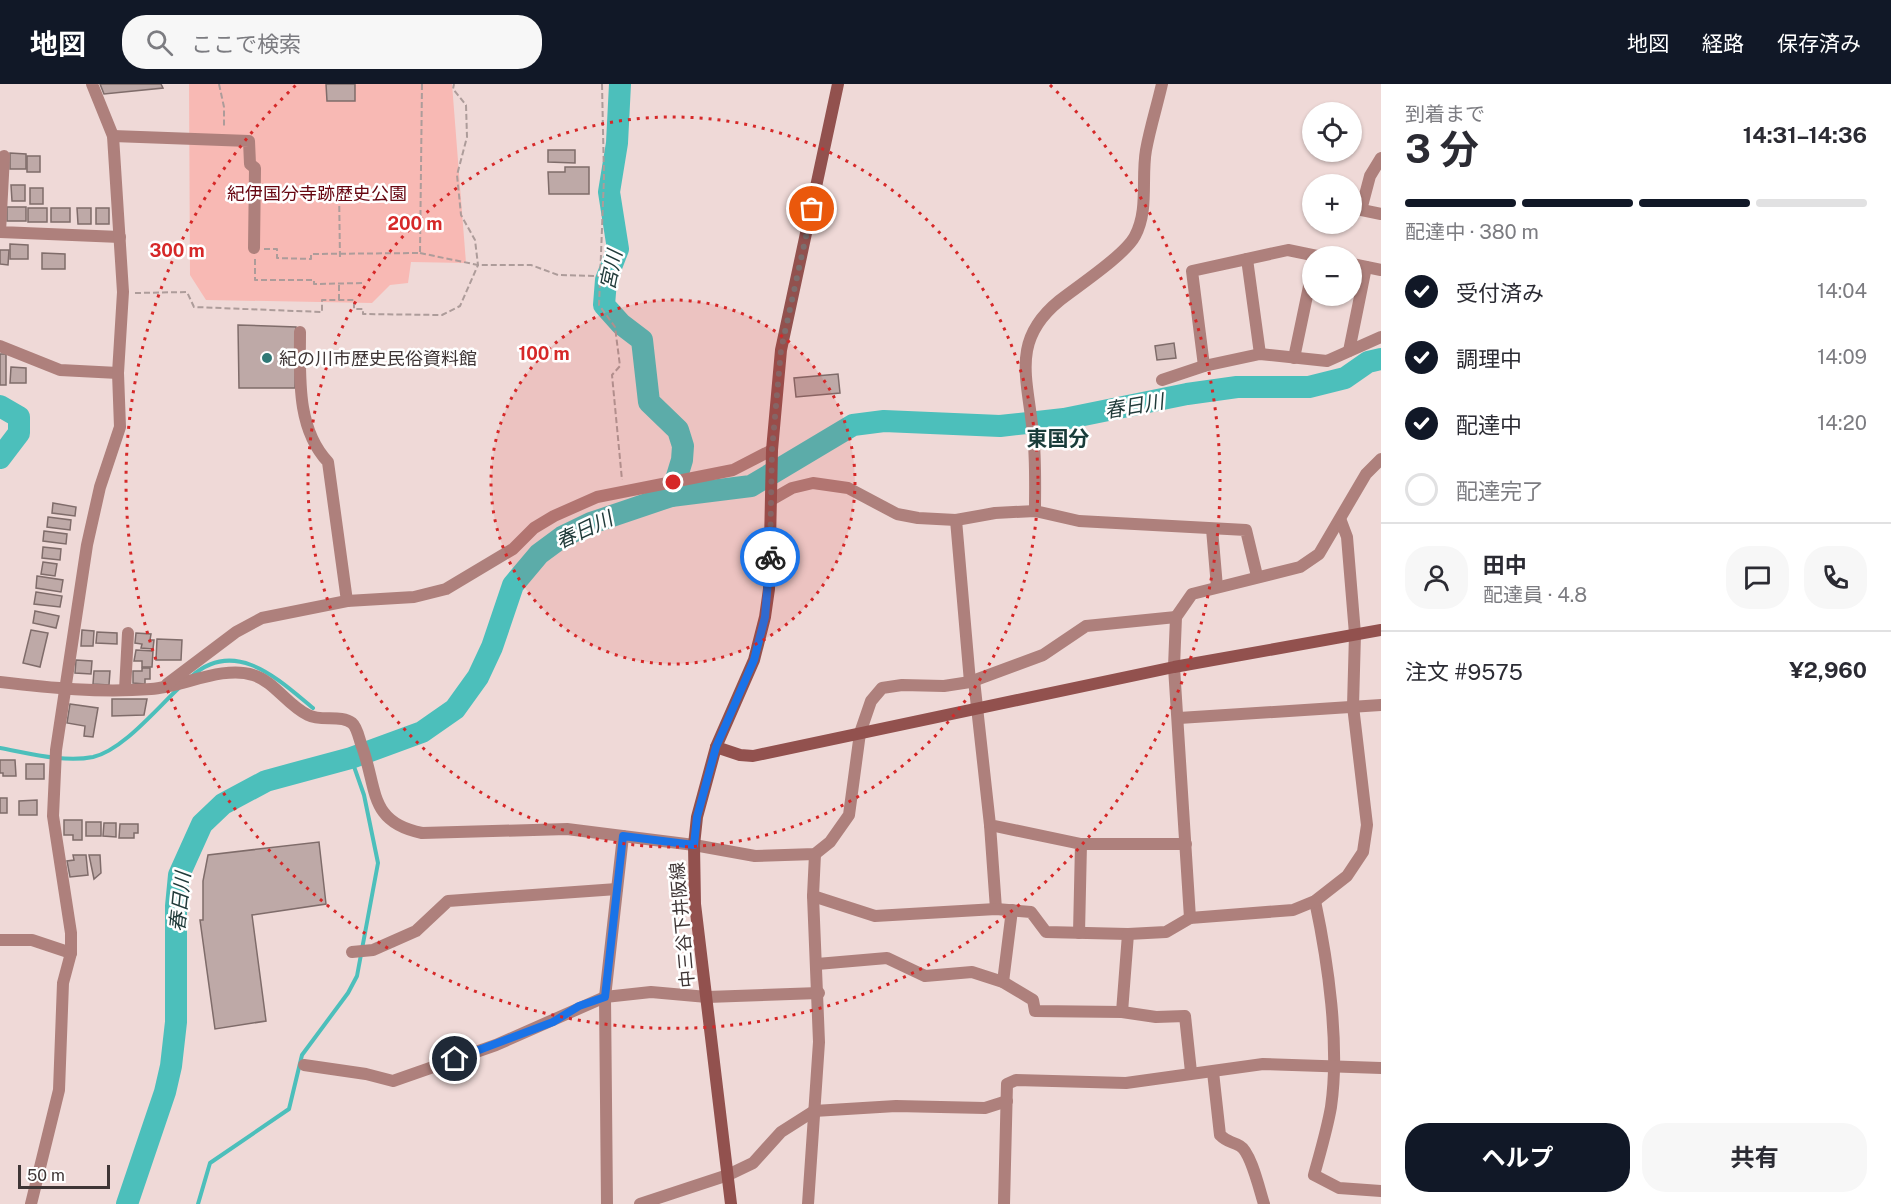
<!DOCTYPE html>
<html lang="ja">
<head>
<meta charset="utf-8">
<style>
  :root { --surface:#fff; --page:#f7f7f7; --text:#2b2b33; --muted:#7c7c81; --line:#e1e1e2; --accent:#111827 }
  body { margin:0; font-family:"Public Sans","Noto Sans JP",sans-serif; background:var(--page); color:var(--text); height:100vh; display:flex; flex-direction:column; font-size:22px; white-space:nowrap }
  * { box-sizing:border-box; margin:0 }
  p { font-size:20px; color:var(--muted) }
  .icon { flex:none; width:33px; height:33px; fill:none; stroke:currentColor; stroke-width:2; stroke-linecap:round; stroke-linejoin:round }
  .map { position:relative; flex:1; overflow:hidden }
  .drawer { display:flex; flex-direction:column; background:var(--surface); width:510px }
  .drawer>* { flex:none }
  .controls { position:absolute; left:1302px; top:18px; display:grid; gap:12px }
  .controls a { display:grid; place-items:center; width:60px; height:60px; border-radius:50%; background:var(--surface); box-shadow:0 2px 4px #0004; font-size:30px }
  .scale { position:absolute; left:18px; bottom:15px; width:92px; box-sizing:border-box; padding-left:6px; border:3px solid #3e3535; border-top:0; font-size:16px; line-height:21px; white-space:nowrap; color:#3e3535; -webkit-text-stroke:4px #fff; paint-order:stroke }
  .pin { position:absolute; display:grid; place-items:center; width:51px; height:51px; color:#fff; margin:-26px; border:3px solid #fff; border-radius:50%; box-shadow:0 2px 6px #0007 }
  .courier { position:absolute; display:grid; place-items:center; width:60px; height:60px; margin:-30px; border:4px solid #1a73e8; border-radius:50%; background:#fff; color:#222; box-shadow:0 2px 8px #0007 }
  .summary em { font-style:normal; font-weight:700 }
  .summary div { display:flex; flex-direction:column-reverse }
  .summary { display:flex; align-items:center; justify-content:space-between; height:102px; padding:0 24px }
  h1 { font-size:39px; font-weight:700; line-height:45px }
  .bar { display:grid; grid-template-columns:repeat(4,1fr); gap:9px 6px; align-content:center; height:72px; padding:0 24px }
  .bar i { height:8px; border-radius:4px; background:var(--line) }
  .bar .active { background:var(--accent) }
  .bar p { grid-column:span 4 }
  .line { display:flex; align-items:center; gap:15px; padding:0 24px; border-top:2px solid var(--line) }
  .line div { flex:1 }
  .round { display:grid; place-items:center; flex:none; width:63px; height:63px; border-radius:24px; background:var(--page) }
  ol { padding:0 24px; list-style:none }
  li { display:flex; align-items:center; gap:18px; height:66px }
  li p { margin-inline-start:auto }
  li .icon { padding:6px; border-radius:50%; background:var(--accent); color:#fff; stroke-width:4 }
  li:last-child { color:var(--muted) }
  li i { width:33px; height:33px; border:3px solid var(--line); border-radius:50% }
  .cta { display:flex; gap:12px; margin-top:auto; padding:12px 24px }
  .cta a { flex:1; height:69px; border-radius:24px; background:var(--accent); color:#fff; font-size:24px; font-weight:700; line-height:69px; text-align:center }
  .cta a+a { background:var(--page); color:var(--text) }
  header { display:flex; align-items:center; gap:36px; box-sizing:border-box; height:84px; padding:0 30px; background:var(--accent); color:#fff }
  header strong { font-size:28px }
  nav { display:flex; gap:33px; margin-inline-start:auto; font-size:21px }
  .search { width:420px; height:54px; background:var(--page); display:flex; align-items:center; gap:15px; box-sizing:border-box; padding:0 21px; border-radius:24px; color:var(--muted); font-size:22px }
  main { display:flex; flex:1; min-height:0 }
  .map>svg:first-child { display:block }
  .green { fill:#f8b9b4 }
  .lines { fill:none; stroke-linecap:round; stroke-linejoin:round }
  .stream { stroke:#4cbfbb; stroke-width:4 }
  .river { stroke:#4cbfbb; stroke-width:22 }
  .building { fill:#bea9a7; stroke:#7f6c6a; stroke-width:1.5 }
  .path { stroke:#ad9c9a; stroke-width:2; stroke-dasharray:6 3; stroke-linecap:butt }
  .street { stroke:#ae807c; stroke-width:12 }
  .secondary { stroke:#92514e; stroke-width:12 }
  .done { stroke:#7c6e6e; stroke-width:6; stroke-dasharray:0 10.8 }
  .route { stroke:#1a73e8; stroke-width:8 }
  .ring { fill:none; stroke:#d62828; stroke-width:3; stroke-dasharray:3 6 }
  .poi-dot { fill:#307976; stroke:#fff; stroke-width:2 }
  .labels { text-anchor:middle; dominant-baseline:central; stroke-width:5; stroke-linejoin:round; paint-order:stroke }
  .park-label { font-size:18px; fill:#670611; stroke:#fff }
  .poi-label { font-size:18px; fill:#3e3535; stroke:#fff; text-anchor:start }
  .street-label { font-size:18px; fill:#3e3535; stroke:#fff }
  .water-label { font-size:20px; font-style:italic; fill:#213b3a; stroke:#fff }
  .quarter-label { font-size:21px; font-weight:bold; fill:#193c3a; stroke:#fff }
  .centre { fill:#d62828; stroke:#fff; stroke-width:3 }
  .ring-label { font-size:18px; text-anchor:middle; font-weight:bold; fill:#d62828; stroke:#fff; stroke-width:5; stroke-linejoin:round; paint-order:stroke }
</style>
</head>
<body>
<header>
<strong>地図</strong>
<div class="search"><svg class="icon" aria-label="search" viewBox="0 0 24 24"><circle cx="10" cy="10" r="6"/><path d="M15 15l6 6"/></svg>ここで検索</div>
<nav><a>地図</a><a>経路</a><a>保存済み</a></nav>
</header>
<main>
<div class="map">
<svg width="1381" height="1120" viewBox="0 0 1381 1120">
  <rect width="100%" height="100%" fill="#efd9d7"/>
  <path class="green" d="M189,0h263l14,179 -55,-1 -3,21 -18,2 -18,18 -166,-3 -16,-25z"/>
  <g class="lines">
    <g class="stream">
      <path d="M192,592c44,-39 88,5 121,32"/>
      <path d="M0,664c28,5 64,15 93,9 30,-7 64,-49 87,-70"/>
      <path d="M198,1120l12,-41 79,-54 13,-54 46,-62 9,-17 21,-113 -14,-68 -13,-37"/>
    </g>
    <g class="river">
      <path d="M620,0l-3,59 -8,49 9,57 -12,31 -2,25 17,19 21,16 7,62 29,28 5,16 -1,14 -11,36"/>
      <path d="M0,322l19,11v16l-19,25"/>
      <path d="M127,1120l38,-112 6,-26 5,-44v-116l3,-31 23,-51 21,-20 43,-23 85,-23 71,-26 33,-23 23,-32 14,-30 21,-62 26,-31 23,-17 29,-14 80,-27 80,-10 102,-61 31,-4 116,5 64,-7 123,-25 50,-7h72l36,-9 23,-16 13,-3"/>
    </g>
  </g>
  <g class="building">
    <path d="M100,0h61l2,4 -59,6z"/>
    <path d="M326,0h29v17h-28z"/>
    <path d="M548,66h27v13l-27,-1z"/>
    <path d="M10,69l16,1v15h-16z"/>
    <rect x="27" y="72" width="13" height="16"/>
    <path d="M565,83h24v27h-40l-1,-22h17z"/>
    <path d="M11,101h14v16h-13z"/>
    <rect x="30" y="104" width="13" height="16"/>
    <rect x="7" y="123" width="19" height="14"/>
    <rect x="28" y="124" width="19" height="14"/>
    <rect x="51" y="124" width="19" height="14"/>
    <path d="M77,124h14v16h-13z"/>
    <rect x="96" y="124" width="13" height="16"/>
    <path d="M10,160l18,1v14h-18z"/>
    <path d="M0,166h9l-1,15 -8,-1z"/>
    <path d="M42,169l23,1v15h-23z"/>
    <path d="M238,241l58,2 -1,61h-56z"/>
    <path d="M1174,259l2,15 -19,2 -2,-14z"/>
    <rect x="0" y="270" width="6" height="31"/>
    <path d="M11,283l15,1v15h-16z"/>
    <path d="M838,290l2,19 -44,4 -2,-19z"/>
    <path d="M53,419l23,4 -1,9 -23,-3z"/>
    <path d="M48,433l23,3 -1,10 -23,-3z"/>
    <path d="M44,447l23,3 -1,10 -23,-3z"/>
    <path d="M43,463l18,2 -1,11 -18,-2z"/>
    <path d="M43,478l14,2 -2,12 -14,-2z"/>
    <path d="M37,492l26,4 -2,12 -25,-4z"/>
    <path d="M36,508l26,4 -2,11 -26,-3z"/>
    <path d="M35,527l24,5 -3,12 -23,-5z"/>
    <path d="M31,546l17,3 -8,34 -17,-4z"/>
    <path d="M82,546l12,1 -1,15h-12z"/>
    <path d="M97,548l20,1v11l-21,-1z"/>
    <path d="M136,549l15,1 -1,6h4l-1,9 -12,-1 1,-4 -7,-1z"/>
    <path d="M157,555l25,1 -1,20h-25z"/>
    <path d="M136,566l17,1 -1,16h-10v-6h-8z"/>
    <path d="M76,576l16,1 -1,13 -16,-1z"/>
    <path d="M142,584h8v11h-5v5l-12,-1v-12h9z"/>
    <path d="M94,587h16l-1,14 -16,-1z"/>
    <path d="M112,615h35l-3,16 -32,1z"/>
    <path d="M70,620l28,4 -5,29 -9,-1 1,-10 -18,-3z"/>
    <path d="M0,676h15l1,16h-13v-3h-3z"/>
    <rect x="26" y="680" width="18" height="15"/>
    <rect x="0" y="714" width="7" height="15"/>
    <path d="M37,716v15h-18v-14z"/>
    <path d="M64,736h18v20h-9v-5h-9z"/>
    <rect x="86" y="738" width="15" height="14"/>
    <path d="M104,739h12v14l-13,-1z"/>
    <path d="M120,740h18v9h-4v5h-15z"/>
    <path d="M319,758l7,62 -74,11 14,106 -51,8 -15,-109h3v-39l5,-26z"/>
    <path d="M73,771h13l2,20 -18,2 -3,-16 7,-1z"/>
    <path d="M89,771h11l1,18 -7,6z"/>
  </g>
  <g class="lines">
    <g class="path">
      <path d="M219,0l5,23v21"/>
      <path d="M602,0l2,93 -5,128 16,22 5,39 -8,9 10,105"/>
      <path d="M339,104l1,71"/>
      <path d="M264,165h13v9l34,1v-5l109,-1 2,-169"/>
      <path d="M420,169l58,12h53l27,10 41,1"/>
      <path d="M255,175v21h59v4l49,-1"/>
      <path d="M135,209l52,-1 7,15 128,5v-12h32v9h9v5l79,1 18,-9 18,-41 -3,-25 -14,-25 -4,-40 10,-38 -1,-32 -13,-16 1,-5"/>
      <path d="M339,216v-16"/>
    </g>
    <g class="street">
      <path d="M113,52l136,5 1,23 5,4 -1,80"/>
      <path d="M4,72l-4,76 120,5"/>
      <path d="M1352,124l29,6"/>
      <path d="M1361,126l9,-34 11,-18"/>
      <path d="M1247,175l13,95"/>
      <path d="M1352,180l29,6"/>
      <path d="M300,248c0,44 -4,96 28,130l19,139"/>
      <path d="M0,262l60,24 58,3"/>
      <path d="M1349,267l17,-84"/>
      <path d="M1294,274l18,-86"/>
      <path d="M1204,282l-12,-95 96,-21 29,6"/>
      <path d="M1162,296l42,-14 56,-12 67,7 54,-24"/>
      <path d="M771,416l21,-12 21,-5 35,5 49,26 21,4 38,2 39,-7 40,-2 44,10 167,9 11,46"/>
      <path d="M1035,427c0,-25 1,-52 -2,-77 -5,-55 -23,-93 26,-133 19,-15 66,-46 76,-65 14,-26 6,-58 11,-86 4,-22 11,-44 16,-66"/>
      <path d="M956,436l14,162"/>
      <path d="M1212,445l5,58"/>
      <path d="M974,596l16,145 91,19h105"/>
      <path d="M0,598c50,6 100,11 151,7 31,-2 72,-24 102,-14 21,6 35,31 55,40 13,7 33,-1 44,8 5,4 7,15 9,21 17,43 6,78 61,89l145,-4 127,16 61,11 60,-2 15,-12 19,-27 11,-82 11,-32 11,-13 20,-3 42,1 26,-4 73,-27 43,-29 90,-9"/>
      <path d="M167,600l69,-52 26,-14 85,-17 67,-4 32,-8 67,-40 21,-21 20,-12 43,-19 136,-27 39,-20"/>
      <path d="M125,606l3,-57"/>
      <path d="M1179,634l202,-13"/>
      <path d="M990,741l6,84"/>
      <path d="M813,812l62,20 121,-7 35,3 15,20 82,2"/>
      <path d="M1315,817c13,61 25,144 16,206 -4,23 -11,46 -17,68l25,13 42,3"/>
      <path d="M1190,834l-16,-251 2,-50 16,-23 108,-27 19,-13 47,-80 15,-15"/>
      <path d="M1079,849l2,-89"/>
      <path d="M0,856h32l39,13"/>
      <path d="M352,868l21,-2 43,-19 32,-30 169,-12"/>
      <path d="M817,880l70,-6 38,18 47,-4 31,10 30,18 2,11 87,1 34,5 29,-1 6,56"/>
      <path d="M1003,898l9,-72"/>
      <path d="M1122,928l6,-78 38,-2 24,-14 103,-8 22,-9 32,-25 16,-24 4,-27 -14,-119 2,-72 -8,-97 -6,-16"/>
      <path d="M304,981l62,9 27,7 103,-36 109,-48 46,-5 56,5 112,-4"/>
      <path d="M1213,988l7,63c8,8 12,6 20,11 11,6 20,46 24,58"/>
      <path d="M31,1120l28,-114 4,-107 8,-30v-20l-18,-117 3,-66 31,-205 13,-58 20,-60 -2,-54 5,-81 -10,-156 -21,-52"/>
      <path d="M607,1120l-2,-207 18,-161"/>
      <path d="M640,1120l88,-29 25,-12 28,-31 33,-21 82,-5 89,2 22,-7"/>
      <path d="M808,1120l11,-162 -6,-146 2,-42"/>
      <path d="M1004,1120l3,-120 9,-4 110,3 137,-19 118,4"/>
    </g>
    <g class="secondary">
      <path d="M716,663l24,8 13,1 421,-89 207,-37"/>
      <path d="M731,1120l-36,-300 -1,-59 3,-28 19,-70 38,-87 11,-43 4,-28 3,-139 9,-100 57,-266"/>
    </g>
  </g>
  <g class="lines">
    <path class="done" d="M770,473l2,-107 9,-100 31,-141"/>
    <path class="route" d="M455,975l98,-37 26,-16 26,-9 18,-161 71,9 3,-28 19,-70 38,-87 11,-43 5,-60"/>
  </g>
  <circle cx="673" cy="398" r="182" fill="#d62828" fill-opacity=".12"/>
  <g class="ring">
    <circle cx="673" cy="398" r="182"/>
    <circle cx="673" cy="398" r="365"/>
    <path d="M1050 1A547 547 0 1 1 296 1"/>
  </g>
  <circle class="poi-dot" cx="267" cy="274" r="6"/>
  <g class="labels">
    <g class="park-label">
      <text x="317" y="109">紀伊国分寺跡歴史公園</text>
    </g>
    <g class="poi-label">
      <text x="279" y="274">紀の川市歴史民俗資料館</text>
    </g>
    <g class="street-label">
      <text transform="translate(682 841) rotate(-95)">中三谷下井阪線</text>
    </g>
    <g class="water-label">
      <text transform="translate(611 186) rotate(-78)">宮川</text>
      <text transform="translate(1134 322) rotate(-10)">春日川</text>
      <text transform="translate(584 446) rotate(-25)">春日川</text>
      <text transform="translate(180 818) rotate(-84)">春日川</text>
    </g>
    <g class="quarter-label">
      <text x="1058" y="354">東国分</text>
    </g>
  </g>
  <circle cx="673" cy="398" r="9" class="centre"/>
  <g class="ring-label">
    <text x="415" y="146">200 m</text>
    <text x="177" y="173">300 m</text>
    <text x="544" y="276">100 m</text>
  </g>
</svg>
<div class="controls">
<a><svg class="icon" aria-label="locate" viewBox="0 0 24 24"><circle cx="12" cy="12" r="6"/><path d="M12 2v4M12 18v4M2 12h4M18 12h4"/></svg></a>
<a>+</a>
<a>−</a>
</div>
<div class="scale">50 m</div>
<div class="pin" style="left:812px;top:125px;background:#ea580c"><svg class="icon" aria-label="bag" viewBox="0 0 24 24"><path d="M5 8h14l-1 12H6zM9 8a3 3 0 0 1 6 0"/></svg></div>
<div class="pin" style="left:455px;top:975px;background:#1f2937"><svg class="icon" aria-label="home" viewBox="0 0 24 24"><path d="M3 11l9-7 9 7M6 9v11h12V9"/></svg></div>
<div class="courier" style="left:770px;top:473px"><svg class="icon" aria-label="bike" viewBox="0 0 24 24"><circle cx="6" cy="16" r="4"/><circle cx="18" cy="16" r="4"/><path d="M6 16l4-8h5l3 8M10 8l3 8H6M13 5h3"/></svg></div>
</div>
<section class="drawer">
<div class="summary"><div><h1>3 分</h1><p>到着まで</p></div><em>14:31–14:36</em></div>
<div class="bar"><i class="active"></i><i class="active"></i><i class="active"></i><i></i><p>配達中 · 380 m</p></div>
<ol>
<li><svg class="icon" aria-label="check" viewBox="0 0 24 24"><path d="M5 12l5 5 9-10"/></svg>受付済み<p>14:04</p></li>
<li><svg class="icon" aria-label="check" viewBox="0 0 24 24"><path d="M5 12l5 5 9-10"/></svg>調理中<p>14:09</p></li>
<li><svg class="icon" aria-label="check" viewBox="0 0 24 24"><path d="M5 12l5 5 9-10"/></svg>配達中<p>14:20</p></li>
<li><i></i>配達完了</li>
</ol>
<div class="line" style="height:108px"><a class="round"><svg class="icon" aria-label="person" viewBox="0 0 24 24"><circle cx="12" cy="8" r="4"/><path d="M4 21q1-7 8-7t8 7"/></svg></a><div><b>田中</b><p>配達員 · 4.8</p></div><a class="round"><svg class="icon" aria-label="chat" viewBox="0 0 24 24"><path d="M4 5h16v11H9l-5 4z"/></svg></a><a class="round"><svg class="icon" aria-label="phone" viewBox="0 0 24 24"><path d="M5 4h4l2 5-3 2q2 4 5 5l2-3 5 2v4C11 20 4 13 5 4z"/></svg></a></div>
<div class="line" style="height:78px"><div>注文 #9575</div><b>¥2,960</b></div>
<div class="cta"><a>ヘルプ</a><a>共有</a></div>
</section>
</main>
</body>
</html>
